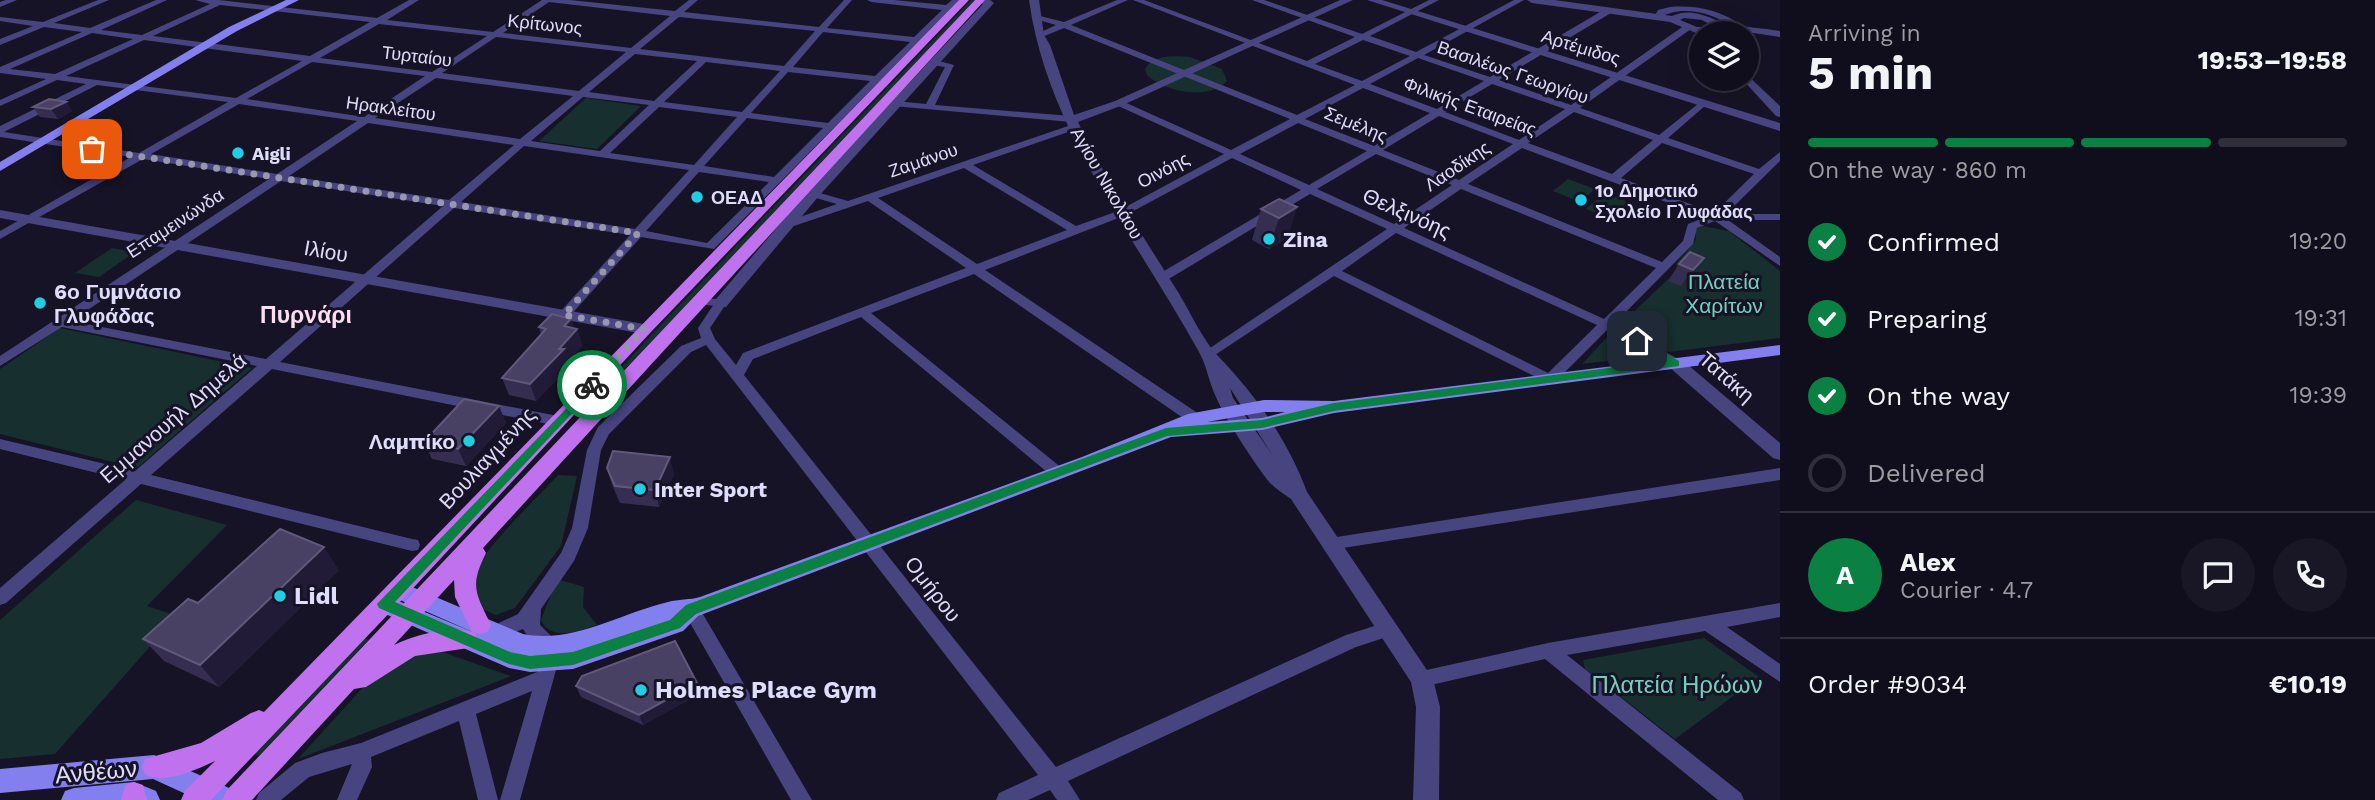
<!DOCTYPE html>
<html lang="en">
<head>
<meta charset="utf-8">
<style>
  :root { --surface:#100e1c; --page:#191725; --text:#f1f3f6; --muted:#9c9ca3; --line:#302e3b; --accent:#0b8043 }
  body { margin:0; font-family:"Work Sans",sans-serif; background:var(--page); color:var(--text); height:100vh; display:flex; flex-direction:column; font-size:26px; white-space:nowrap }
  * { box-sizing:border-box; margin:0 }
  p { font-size:23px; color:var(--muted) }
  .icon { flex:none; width:38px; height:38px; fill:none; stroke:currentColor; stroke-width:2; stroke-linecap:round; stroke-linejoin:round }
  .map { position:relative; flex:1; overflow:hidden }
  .drawer { display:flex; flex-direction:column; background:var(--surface); width:595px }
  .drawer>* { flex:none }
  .fabs { position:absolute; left:1689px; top:21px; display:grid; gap:14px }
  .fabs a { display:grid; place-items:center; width:70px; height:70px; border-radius:50%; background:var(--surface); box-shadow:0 7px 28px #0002,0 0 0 2px var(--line); font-size:35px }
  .pin { position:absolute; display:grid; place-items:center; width:60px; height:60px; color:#fff; margin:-30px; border-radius:14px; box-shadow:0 4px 10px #0006 }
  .courier { position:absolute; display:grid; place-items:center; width:70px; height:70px; margin:-35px; border:5px solid #0b8043; border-radius:50%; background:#fff; color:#222; box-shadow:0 2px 9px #0007 }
  .headline em { font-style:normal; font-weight:700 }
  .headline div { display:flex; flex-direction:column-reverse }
  .headline { display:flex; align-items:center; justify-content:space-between; height:119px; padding:0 28px }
  h1 { font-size:46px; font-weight:700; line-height:52px }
  .bar { display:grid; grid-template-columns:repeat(4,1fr); gap:10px 7px; align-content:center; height:84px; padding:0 28px }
  .bar i { height:9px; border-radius:5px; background:var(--line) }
  .bar .active { background:var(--accent) }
  .bar p { grid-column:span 4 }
  .line { display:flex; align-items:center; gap:18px; padding:0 28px; border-top:2px solid var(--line) }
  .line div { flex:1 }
  .round { display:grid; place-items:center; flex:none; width:74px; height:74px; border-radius:37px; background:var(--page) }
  ol { padding:0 28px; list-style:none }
  li { display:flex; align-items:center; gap:21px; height:77px }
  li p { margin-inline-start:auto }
  li .icon { padding:7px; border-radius:50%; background:var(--accent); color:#fff; stroke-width:4 }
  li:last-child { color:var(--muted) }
  li i { width:38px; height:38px; border:4px solid var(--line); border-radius:50% }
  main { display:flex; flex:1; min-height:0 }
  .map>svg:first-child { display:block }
  .green { fill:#172f2e }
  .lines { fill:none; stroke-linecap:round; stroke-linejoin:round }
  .minor { fill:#47447f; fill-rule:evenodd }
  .tertiary { fill:#47447f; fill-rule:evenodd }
  .secondary { fill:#837fef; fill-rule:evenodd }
  .primary { fill:#c071ed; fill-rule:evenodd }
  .wall { fill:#362e51 }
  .shaded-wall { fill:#211b38 }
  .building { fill:#484163; stroke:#60597b; stroke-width:2 }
  .route { fill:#0b8043 }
  .done { stroke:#9996b0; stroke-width:7; stroke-dasharray:0 12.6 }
  .poi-dot { fill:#20cde2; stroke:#161326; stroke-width:2.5 }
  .labels { text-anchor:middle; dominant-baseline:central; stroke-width:6; stroke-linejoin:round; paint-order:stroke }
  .far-street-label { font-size:18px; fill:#e0dcfb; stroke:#161326 }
  .far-poi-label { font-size:18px; font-weight:bold; fill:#e0dcfb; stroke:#161326; text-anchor:start }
  .street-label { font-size:21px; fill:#e0dcfb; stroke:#161326 }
  .poi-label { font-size:21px; font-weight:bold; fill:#e0dcfb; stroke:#161326; text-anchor:start }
  .park-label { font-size:21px; fill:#71d2bb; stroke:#161326 }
  .neighbourhood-label { font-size:23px; font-weight:bold; fill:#fbdef0; stroke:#161326 }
  .near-poi-label { font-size:24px; font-weight:bold; fill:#e0dcfb; stroke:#161326; text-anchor:start }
  .near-park-label { font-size:24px; fill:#71d2bb; stroke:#161326 }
  .near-street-label { font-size:24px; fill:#e0dcfb; stroke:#161326 }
</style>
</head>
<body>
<main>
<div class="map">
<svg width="1780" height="800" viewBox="0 0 1780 800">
  <rect width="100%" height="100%" fill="#161326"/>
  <g class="green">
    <path d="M971,0h4l-342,361 -47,45 67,-73z"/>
    <path d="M1190,57l32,12 5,12c-18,20 -63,11 -80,-6l-2,-6c9,-15 30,-13 45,-12z"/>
    <path d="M586,98l55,8 -44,43 -58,-8z"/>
    <path d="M1568,179l27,10 -15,13 -27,-11z"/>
    <path d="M1604,193l32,12 -18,17 -32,-13z"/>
    <path d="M1702,226l27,5 51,40v67l-111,14 -22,-10 -21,-17 3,-9 50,-47 -3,-5 20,-24v-11z"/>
    <path d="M112,248l23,4 -36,25 -24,-4z"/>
    <path d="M60,328l192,40 -115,100 -137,-34v-65z"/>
    <path d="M1609,335l10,1 35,19 -72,9z"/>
    <path d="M558,475l19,1 -16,70 -46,62 -19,7 -16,-7c-6,-13 -10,-23 -5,-36 11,-26 62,-74 83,-97z"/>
    <path d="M136,500l91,25 -80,81 30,10 -122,138 -55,5v-139z"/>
    <path d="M557,579l27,8 -1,20 14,18c-19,6 -46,17 -56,-5z"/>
    <path d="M362,637l6,3 -109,116 -7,-3z"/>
    <path d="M1704,638l55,39 -84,62 -90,-70 -2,-9z"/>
    <path d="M442,652l69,24 -213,83 79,-87 29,-16z"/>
  </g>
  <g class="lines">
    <g class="minor">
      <path d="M6,0h11l-17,7v-5z"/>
      <path d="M98,0h11l-55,23 36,5 66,-28h11l-66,30 41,5 68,-31 -15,-4h24l158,18 32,-18h10l-32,20 106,12 49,-32h28l105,11 14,-11h9l-14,12 135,15 25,-27h8l-25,28 87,9 28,-27 -71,-8 -4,-2h27l52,5 6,-5h8l-76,78 4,2 -2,2h-7l-165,167 -73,-12 -73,81h-8l-2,-3 2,-3 70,-77 -176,-27 -174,154 278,54 5,1 2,4 -2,4 -5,1 -286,-57 -121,106 261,64 6,1 2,5 -2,5 -6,1 -271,-67 -135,119 -6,2v-17l125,-108 -125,-31v-10l135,32 122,-105 -195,-39 -62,39v-10l269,-177 -126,-20 -143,80v-8l131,-74 -131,-20v-11l86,-42 -29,-4 -57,26v-6l46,-21 -46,-6v-6l82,-35 -38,-5 -44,18v-6l33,-13 -33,-5v-4l43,5zM549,2l121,14 -39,32 -128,-15zM220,5l150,17 -60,34 -157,-20zM679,17l136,14 -31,35 -144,-17zM379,24l108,12 -55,36 -112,-14zM823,32l87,10 -35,34 -82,-9zM92,33l41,6 -78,35 -45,-5zM496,37l130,15 -47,39 -137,-18zM144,40l158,21 -66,37 -170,-22zM635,54l62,7 -43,40 -65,-9zM312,62l113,14 -61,41 -117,-18zM706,62l74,9 -38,41 -78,-10zM788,72l82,9 -42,42 -77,-10zM436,78l137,18 -53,43 -145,-21zM97,85l131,17 -89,51 -135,-21zM583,97l66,8 -49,46 -69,-10zM239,104l118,17 -80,53 -126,-20zM659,107l78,10 -43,48 -84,-12zM747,118l76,10 -49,49 -70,-11zM368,123l146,22 -65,55 -160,-24zM524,146l165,24 -54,59 -174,-27zM699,172l70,10 -62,61 -61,-12zM281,181l162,25 -177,153 -195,-38z"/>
      <path d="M1117,0h11l-57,25 226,90 58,-30 -222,-85h11l163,61 48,-24 -103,-37h12l98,34 67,-34h10l-69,36 46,16 98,-52h10l-100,55 66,22 115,-68h6v4l-112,67 72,25 114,-80h6v4l-111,79 79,27 44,-35 5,3 -2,2 -38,33 91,31 21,-17v9l-54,53h54v6h-52l52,37v9l-65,-45 -18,7 -4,16 -79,80 66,36 2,3 -2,3 -5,1 -68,-37 -52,52 -5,2 -216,-108 -125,83 -5,-1 -2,-3 2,-3 183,-123 -77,-35 -143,86h-8l-2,-3 2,-3 142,-84 -69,-32 -106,57 -141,55 214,144 2,4 -2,4h-10l-215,-148 -103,39 192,156 3,4 -3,4h-10l-192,-160 -108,42 -9,16 312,392 290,-132 41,-13 6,3 3,5 -3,5 -37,12 -288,134 12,19h-23l-7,-10 -22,10h-32l3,-7 39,-18 -332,-430 -15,7 -82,82 -8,16 -13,78 -14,33 -33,48 -1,16 17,17 3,5 -3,5c-13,5 -28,-12 -34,-23l-27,11 -6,-3 -3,-5 3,-5 28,-13 43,-61 11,-25 15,-78 11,-23 83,-81 20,-8 -3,-10 18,-27h8l2,3 -16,24 5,11 21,26 7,-12 223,-85 -98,-67 -80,27h-8v-4l57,-20 -28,-8v-4l4,-1 35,10 226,-77 3,1v4l-104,36 103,61 42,-15 106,-57 -108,-49v-4h6l109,49 59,-31 -226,-91 -22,9 -7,-2 21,-10 -24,-7v-4l32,8zM1363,40l47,16 -48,25 -47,-17zM1418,58l66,23 -47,28 -67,-25zM1492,84l73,25 -46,31 -74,-28zM1363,88l67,25 -56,33 -69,-27zM1574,112l79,28 -41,34 -84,-31zM1439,116l74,28 -54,36 -76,-30zM1298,123l69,28 -58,34 -69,-31zM1662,143l92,31 -40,39 -93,-35zM1522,148l184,69 -18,7 -5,17 -21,21 -194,-78zM1376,154l76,31 -58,39 -77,-35zM964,168l103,62 -90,34 -99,-66zM1461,189l195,79 -52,51 -200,-91zM1396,233l201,92 -49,48 -206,-102z"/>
      <path d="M1670,7c26,-2 51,3 72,19v7h-8l1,-4c-21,-17 -56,-25 -77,-10l-4,-2 4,-7z"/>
      <path d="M935,60l19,5 -19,40 136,11 5,3 -5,3 -178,-16v-4l3,-1 30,3 19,-37 -13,-2v-4z"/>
      <path d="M1780,468v12l-450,70 -6,-1 -2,-5 2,-5 6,-1z"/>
      <path d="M691,602l6,2 115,196h-21l-106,-186 -3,-5 3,-5z"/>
      <path d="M1780,603v14l-53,10 53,37v18l-75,-51 -138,24 174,138 3,7h-26l-173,-141 -123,28 -6,-2 -3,-6 3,-6 6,-2 126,-28z"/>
      <path d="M547,662l6,2 3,6 -36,130h-20l32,-109 -56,23 22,86h-20l-19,-79 -88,36 1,10 -15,33h-20l15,-36 -43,13 -28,23h-25l3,-7 36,-30 27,-10 39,-10 176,-71 4,-8z"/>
    </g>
    <g class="tertiary">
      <path d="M975,0h15l4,3 -176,194 -92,110 -30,-3 -2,-3 2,-3 20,1 92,-108 175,-187z"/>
      <path d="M1029,0h10l5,35 6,10 24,70 41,-14 225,-101h13l-230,105 -45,17c28,59 65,114 100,170 11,18 25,48 39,63 38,39 71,85 90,137l126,187 7,28 -1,93h-26l3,-93 -5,-25 -120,-183c-7,-5 -15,-10 -21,-16 -14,-17 -46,-66 -54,-86 -7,-14 -9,-31 -17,-45 -62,-113 -152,-221 -170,-352zM1230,388l43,68 -40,-58z"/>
      <path d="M1367,0h15l398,123v8z"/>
      <path d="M1527,0h27l118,16c20,-9 34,1 53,7 17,4 37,5 55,8v6l-53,-8 -11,4h-20l-26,-11 -138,-19zM1684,18l18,2 13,7h-18l-17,-7z"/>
      <path d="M1746,74l34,32v11l-4,-1 -34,-37h4z"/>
      <path d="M0,210l644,114 8,5 -8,5 -644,-116z"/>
      <path d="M1675,358l6,1 99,84v17l-7,-2 -104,-91 -2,-4z"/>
    </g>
    <g class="secondary">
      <path d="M286,0h13l-62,31 -237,140v-9l229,-135z"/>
      <path d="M1780,345v10l-446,58 -72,17 -91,7 -473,179 -15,15 -110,38 -43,3 -21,-4 -133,-58 -3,-6 3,-6 8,-3 91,38 -84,-37 -4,-6 4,-6 7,-3 125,53c50,10 98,-21 145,-32 10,-3 22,-2 32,-5l382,-140 106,-43 76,-14 70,1zM1264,412h21l-23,6 -55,4z"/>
      <path d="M154,755l82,36 4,9h-41l-46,-21 -153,14v-24z"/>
      <path d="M134,782l22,9 4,9h-99l4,-9 9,-3z"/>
    </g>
    <g class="primary">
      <path d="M959,0h10l-319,333 -233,251 -206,216h-30l4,-9 30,-30c-20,9 -48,23 -70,14l-3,-8 3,-8 56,-16 50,-30 8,-3 5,2z"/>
      <path d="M975,0h10l-502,548 3,5c-17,34 -10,40 5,72l-3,7 -8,2 -8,-2 -17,-35 -1,-17 -60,65c23,-11 56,-20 81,-12l3,7 -3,7 -60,9 -49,31 -12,2 -102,111h-30l4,-9z"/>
      <path d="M134,782l9,3 4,15h-26l4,-15z"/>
    </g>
  </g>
  <g class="wall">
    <path d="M66,102l6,9 -14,8 -18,-2 -7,-10z"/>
    <path d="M1297,207l-10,31 -18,11 -17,-9 9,-31z"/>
    <path d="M1690,252l3,22 -12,12 -13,-5 11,-17z"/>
    <path d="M571,319l3,9 3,1 5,17 -14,15 1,5 -33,35 -27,-6 -7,-17 39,-43 -2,-8z"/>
    <path d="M499,406l7,17 -40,43 -34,-7 -8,-17z"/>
    <path d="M607,468l67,6 -15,33 -39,-4 -8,-18z"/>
    <path d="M339,570l-120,117 -55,-26 -21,-22 55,-36z"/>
    <path d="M697,683l2,11 -56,31 -62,-28 -5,-11z"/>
  </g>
  <g class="shaded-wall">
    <path d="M66,102l6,9 -14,8 -7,-10z"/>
    <path d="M1297,207l-10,31 -18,11 10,-31z"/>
    <path d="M1704,258l-11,16 -12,12 12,-16z"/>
    <path d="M571,319l4,13 2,-3 5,17 -14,15 1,5 -33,35 -6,-17 29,-35 5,-23z"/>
    <path d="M499,406l7,17 -40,43 -8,-17z"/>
    <path d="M670,457l4,17 -15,33 -4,-17z"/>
    <path d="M324,547l15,23 -120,117 -19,-22z"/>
    <path d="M697,683l2,11 -56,31 -4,-10z"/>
  </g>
  <g class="building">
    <path d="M49,99l17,3 -15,7 -18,-2z"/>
    <path d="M1279,199l18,8 -18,11 -18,-9z"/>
    <path d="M1690,252l14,6 -11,12 -14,-6z"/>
    <path d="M552,314l19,5 -7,7 13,3 -18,20h5l-34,35 -28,-6 44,-49 -7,-2z"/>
    <path d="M464,399l35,7 -41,43 -34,-7z"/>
    <path d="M613,451l57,6 -15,33 -40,-4 -8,-18z"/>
    <path d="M280,529l44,18 -124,118 -57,-26 45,-40 10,4z"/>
    <path d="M675,641l22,42 -58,32 -63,-29 6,-10z"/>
  </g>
  <path class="route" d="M1637,337l42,24v5l-345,45 -72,17 -95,8 -471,178 -16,14 -107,37 -43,4 -21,-5 -130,-56 -2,-4 215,-222 5,3 -1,3 -201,214 115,50 20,4 43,-4 97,-32 16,-15 480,-177 96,-8 72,-17 330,-42 -30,-18v-5z"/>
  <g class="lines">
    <path class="done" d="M92,149l546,84 -74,82 80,14 -52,56"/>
  </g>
  <g class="poi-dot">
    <circle cx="238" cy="153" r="7"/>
    <circle cx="697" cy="197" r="7"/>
    <circle cx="1581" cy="200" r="7"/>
    <circle cx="1269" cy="239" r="7"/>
    <circle cx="40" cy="303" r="7"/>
    <circle cx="469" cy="441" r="7"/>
    <circle cx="640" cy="489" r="7"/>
    <circle cx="280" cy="596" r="7"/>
    <circle cx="641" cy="690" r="7"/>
  </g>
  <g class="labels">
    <g class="far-street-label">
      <text transform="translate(545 24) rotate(6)">Κρίτωνος</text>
      <text transform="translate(1581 47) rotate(17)">Αρτέμιδος</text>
      <text transform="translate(417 56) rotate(7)">Τυρταίου</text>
      <text transform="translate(1513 72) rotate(19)">Βασιλέως Γεωργίου</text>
      <text transform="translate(1470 106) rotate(20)">Φιλικής Εταιρείας</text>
      <text transform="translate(391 108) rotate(8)">Ηρακλείτου</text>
      <text transform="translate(1356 124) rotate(22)">Σεμέλης</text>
      <text transform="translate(923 160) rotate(-19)">Ζαμάνου</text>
      <text transform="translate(1457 166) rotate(-34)">Λαοδίκης</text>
      <text transform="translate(1163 170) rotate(-28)">Οινόης</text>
      <text transform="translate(1107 183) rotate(60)">Αγίου Νικολάου</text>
      <text transform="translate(175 223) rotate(-33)">Επαμεινώνδα</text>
    </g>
    <g class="far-poi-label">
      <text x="252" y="153">Aigli</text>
      <text x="1595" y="190">1ο Δημοτικό<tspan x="1595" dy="21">Σχολείο Γλυφάδας</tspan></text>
      <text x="711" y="197">ΟΕΑΔ</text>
    </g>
    <g class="street-label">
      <text transform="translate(1407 213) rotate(24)">Θελξινόης</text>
      <text transform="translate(326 251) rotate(10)">Ιλίου</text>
      <text transform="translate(1727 377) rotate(41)">Τατάκη</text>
      <text transform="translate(173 418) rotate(-41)">Εμμανουήλ Δημελά</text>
      <text transform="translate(487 458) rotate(-47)">Βουλιαγμένης</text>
      <text transform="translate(933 589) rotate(52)">Ομήρου</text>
    </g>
    <g class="poi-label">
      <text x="1283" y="239">Zina</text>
      <text x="54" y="291">6ο Γυμνάσιο<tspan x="54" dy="24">Γλυφάδας</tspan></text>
      <text x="455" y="441" text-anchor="end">Λαμπίκο</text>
      <text x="654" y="489">Inter Sport</text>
    </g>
    <g class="park-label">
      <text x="1724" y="281">Πλατεία<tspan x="1724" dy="24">Χαρίτων</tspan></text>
    </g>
    <g class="neighbourhood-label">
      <text x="306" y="315">Πυρνάρι</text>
    </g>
    <g class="near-poi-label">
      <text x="294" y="596">Lidl</text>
      <text x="655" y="690">Holmes Place Gym</text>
    </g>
    <g class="near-park-label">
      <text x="1677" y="685">Πλατεία Ηρώων</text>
    </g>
    <g class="near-street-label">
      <text transform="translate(96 772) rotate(-5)">Ανθέων</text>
    </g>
  </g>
</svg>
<div class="fabs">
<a><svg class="icon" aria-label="layers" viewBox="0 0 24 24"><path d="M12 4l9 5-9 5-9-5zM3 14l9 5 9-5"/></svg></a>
</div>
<div class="pin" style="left:92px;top:149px;background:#ea580c"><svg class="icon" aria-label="bag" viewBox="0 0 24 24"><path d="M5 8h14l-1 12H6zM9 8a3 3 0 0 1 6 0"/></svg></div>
<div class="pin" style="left:1637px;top:341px;background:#1f2937"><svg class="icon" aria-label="home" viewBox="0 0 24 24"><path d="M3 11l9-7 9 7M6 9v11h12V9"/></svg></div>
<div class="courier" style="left:592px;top:385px"><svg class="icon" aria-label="bike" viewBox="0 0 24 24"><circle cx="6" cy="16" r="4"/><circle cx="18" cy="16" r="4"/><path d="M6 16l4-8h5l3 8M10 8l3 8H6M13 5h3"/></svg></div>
</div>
<section class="drawer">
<div class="headline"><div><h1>5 min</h1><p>Arriving in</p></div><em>19:53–19:58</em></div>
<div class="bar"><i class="active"></i><i class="active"></i><i class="active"></i><i></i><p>On the way · 860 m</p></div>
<ol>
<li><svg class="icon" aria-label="check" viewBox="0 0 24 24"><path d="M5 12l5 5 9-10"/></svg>Confirmed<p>19:20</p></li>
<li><svg class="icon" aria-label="check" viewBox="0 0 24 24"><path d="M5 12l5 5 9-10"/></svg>Preparing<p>19:31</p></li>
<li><svg class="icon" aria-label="check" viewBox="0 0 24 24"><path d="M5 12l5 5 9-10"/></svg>On the way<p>19:39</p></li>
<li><i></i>Delivered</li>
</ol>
<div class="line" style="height:126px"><b class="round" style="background:var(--accent);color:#fff">A</b><div><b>Alex</b><p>Courier · 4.7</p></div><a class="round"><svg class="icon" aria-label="chat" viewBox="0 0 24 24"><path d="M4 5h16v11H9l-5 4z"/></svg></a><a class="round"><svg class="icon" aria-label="phone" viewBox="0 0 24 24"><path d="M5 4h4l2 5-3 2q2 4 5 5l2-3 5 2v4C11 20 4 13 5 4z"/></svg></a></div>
<div class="line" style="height:91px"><div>Order #9034</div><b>€10.19</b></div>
</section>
</main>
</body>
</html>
